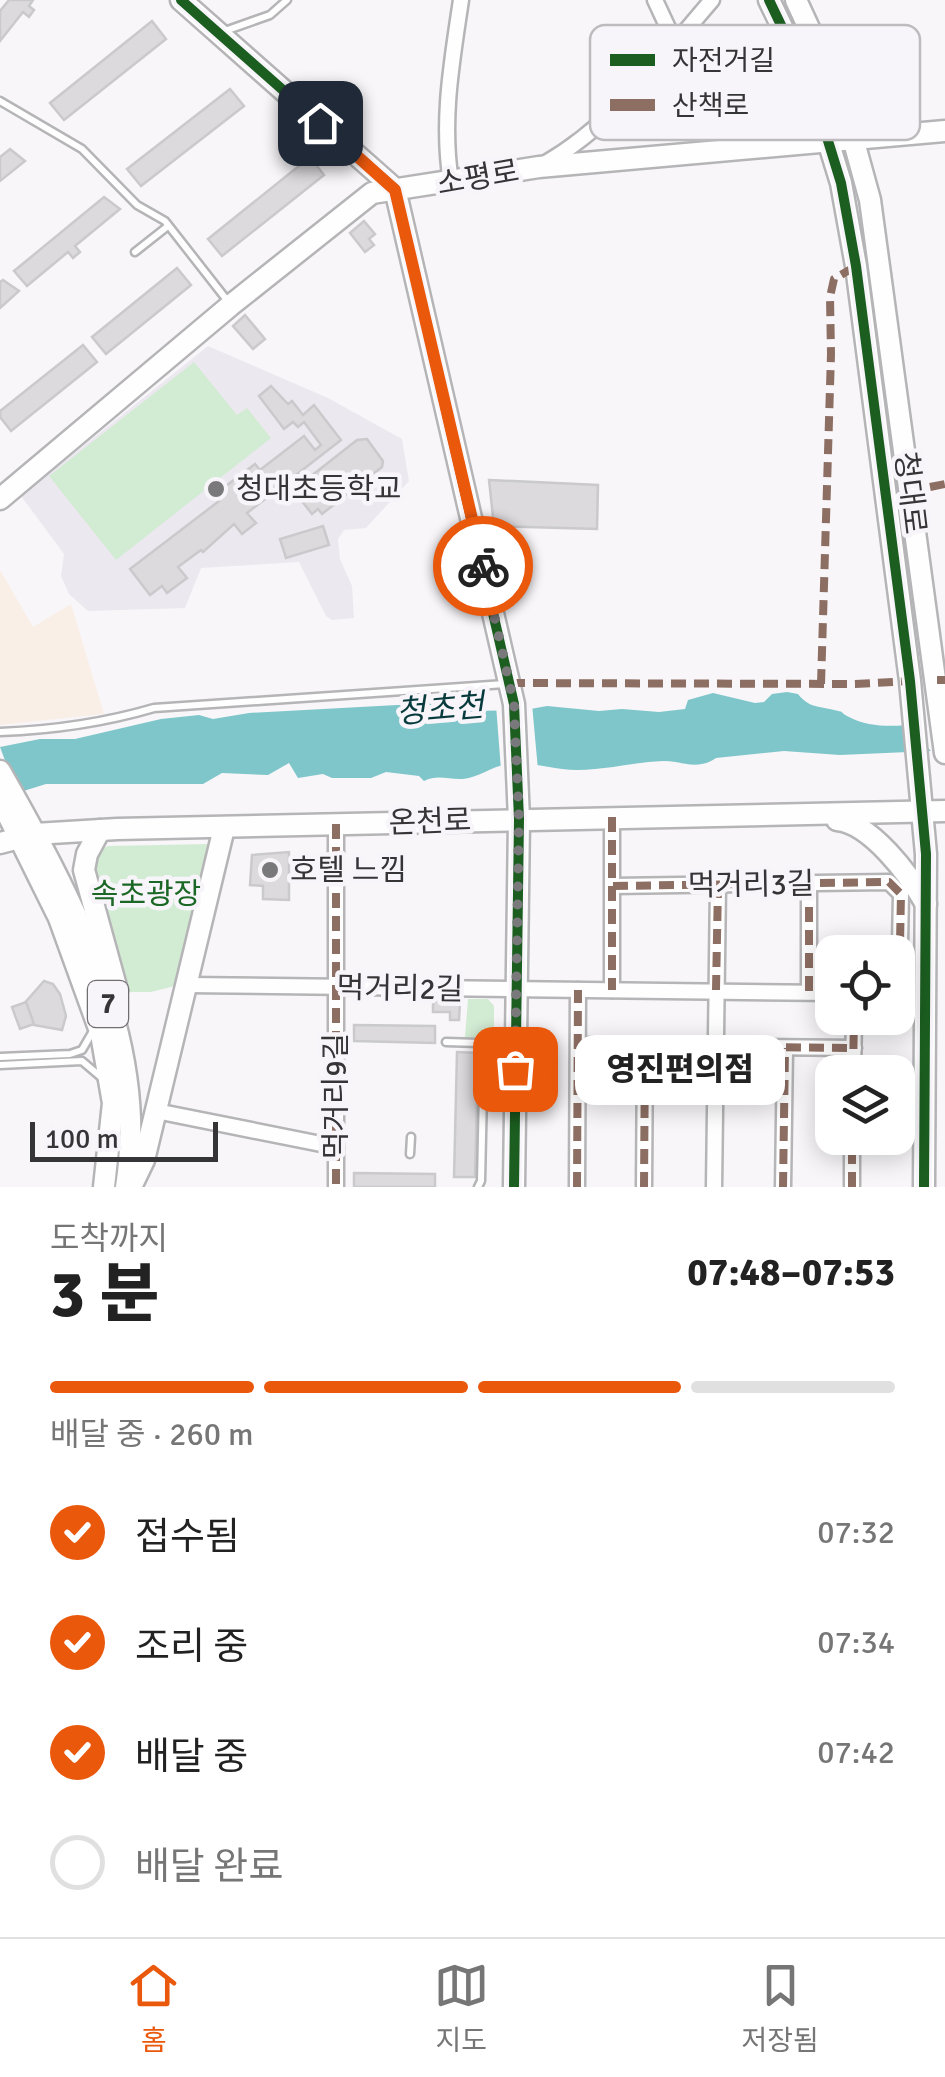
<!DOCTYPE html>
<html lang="ko">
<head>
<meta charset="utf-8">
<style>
  :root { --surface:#fff; --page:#f6f6f6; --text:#222; --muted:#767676; --line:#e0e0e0; --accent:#ea580c }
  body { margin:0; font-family:Signika,"Noto Sans KR",sans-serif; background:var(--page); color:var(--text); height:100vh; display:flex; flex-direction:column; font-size:38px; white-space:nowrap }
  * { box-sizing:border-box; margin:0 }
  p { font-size:32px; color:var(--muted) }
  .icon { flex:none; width:55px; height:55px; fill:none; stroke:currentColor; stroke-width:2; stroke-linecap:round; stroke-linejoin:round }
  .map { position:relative; height:1187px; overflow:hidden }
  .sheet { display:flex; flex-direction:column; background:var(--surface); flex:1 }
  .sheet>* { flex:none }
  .controls { position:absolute; left:815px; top:935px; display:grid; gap:20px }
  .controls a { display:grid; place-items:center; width:100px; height:100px; border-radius:20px; background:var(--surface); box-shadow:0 5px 25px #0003; font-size:50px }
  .scale { position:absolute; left:30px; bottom:25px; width:188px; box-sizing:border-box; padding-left:10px; border:5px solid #353436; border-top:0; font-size:28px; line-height:35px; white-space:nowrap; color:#353436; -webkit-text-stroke:8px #f8f5fa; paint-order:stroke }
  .pin { position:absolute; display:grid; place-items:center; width:85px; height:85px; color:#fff; margin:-42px; border-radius:20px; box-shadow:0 5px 15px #0006 }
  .courier { position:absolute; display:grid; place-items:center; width:100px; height:100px; margin:-50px; border:8px solid #ea580c; border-radius:50%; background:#fff; color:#222; box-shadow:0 2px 12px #0007 }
  .bubble { position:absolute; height:70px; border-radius:20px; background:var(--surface); box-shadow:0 5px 25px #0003; font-size:32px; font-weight:800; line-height:70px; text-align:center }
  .headline em { font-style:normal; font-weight:800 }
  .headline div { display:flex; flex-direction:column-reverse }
  .headline { display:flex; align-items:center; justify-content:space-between; height:170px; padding:0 50px }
  h1 { font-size:65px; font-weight:800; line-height:75px }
  .bar { display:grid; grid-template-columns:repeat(4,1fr); gap:15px 10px; align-content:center; height:120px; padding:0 50px }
  .bar i { height:12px; border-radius:8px; background:var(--line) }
  .bar .selected { background:var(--accent) }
  .bar p { grid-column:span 4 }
  ol { padding:0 50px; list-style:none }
  li { display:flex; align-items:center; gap:30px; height:110px }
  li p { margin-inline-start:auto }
  li .icon { padding:10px; border-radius:50%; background:var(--accent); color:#fff; stroke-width:4 }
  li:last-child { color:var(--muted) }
  li i { width:55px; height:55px; border:5px solid var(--line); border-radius:50% }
  .tabs { display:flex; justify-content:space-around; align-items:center; height:140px; border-top:2px solid var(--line); background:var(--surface); font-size:28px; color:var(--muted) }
  .tabs a { display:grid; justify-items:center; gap:5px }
  .tabs .selected { color:var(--accent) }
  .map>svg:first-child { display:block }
  .commercial { fill:#faefe7 }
  .built { fill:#ece8ef }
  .green { fill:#d2ebd3 }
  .water { fill:#7ec6ca }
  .pier { fill:#f8f6f9 }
  .building { fill:#dcdadc; stroke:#cac9cb; stroke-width:2.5 }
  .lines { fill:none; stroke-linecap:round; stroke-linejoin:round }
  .lane-casing { stroke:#b5b4b6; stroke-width:11 }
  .street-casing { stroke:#b5b4b6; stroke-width:19 }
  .secondary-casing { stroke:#b5b4b6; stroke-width:25 }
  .primary-casing { stroke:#b5b4b6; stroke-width:25 }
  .lane { stroke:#fefefe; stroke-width:6 }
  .street { stroke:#fefefe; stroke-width:14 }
  .secondary { stroke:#fefefe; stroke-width:20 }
  .primary { stroke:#fefefe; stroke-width:20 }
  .quiet { stroke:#8d6e63; stroke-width:8; stroke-dasharray:15 8; stroke-linecap:butt }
  .cycleway-casing { stroke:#f8f5fa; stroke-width:16 }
  .cycleway { stroke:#1b5e20; stroke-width:10 }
  .done { stroke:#79787a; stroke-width:10; stroke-dasharray:0 18 }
  .route { stroke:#ea580c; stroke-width:12 }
  .poi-dot { fill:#79787a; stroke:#f8f5fa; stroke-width:4 }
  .labels { text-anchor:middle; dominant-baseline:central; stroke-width:9; stroke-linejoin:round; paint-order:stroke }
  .shield { fill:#f8f5fa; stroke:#706e71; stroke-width:2.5 }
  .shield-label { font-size:28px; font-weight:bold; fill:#353436 }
  .street-label { font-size:30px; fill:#353436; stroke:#f8f5fa }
  .poi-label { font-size:30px; fill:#353436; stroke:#f8f5fa; text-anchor:start }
  .park-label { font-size:30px; fill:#1b6725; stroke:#f8f5fa }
  .water-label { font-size:32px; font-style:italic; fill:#073a3c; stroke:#f8f5fa }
  .key { fill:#f8f5fa; stroke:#bebbbf; stroke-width:2.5 }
  .key-label { font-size:28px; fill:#353436 }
</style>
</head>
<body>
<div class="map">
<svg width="945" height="1187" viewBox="0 0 945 1187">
  <rect width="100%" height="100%" fill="#f8f6f9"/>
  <path class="commercial" d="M0,570l33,57 38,-23 33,110 -104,11z"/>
  <path class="built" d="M208,346l120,52 74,41 7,42 -43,47 -22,2 -6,9 2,20 12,27 2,32 -22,2 -6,-4 -27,-54 -98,6 -16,40 -97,3 -19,-17 -8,-18 3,-22 -43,-58z"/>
  <g class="green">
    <path d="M194,362l43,53 10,-7 24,30 -155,122 -67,-84z"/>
    <path d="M209,844l-34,142 -24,6h-28l-34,-119 9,-22 10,-5z"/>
    <path d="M468,999h20l6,7v31h-29z"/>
  </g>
  <path class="water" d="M787,692l11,2c11,14 20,12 36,16 14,3 3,1 15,7 17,9 39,10 57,8l25,26 -91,4 -56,-4 -68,7c-19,13 -33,3 -53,3 -28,1 -57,9 -86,9 -23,0 -45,-9 -70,-6 -16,3 -28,13 -44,15 -14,1 -25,-5 -39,2l-5,-5 -33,-4 -15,6h-39l-9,-4 -25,4 -9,-15 -21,12 -46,-2 -19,11h-157l-29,9 -17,-46 40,-8h35l86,-20 38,-4 14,4 36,-6 185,-10 27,2 14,6 50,-1 22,-4 52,5 23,-2 37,3 26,-3 3,-9 25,-7 42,10 9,-1 8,-8z"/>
  <path class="pier" d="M532,704l6,66h-37l-5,-65z"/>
  <g class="building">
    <path d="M9,0h24l-4,6 5,4 -5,7 -6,-5 -23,29v-30z"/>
    <path d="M152,21l14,18 -102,81 -14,-17z"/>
    <path d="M230,89l14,17 -103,80 -14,-17z"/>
    <path d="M10,149l15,12 -25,20v-24z"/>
    <path d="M310,157l14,18 -102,81 -14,-17z"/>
    <path d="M104,197l16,12 -45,37 5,6 -7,6 -5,-6 -41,34 -13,-15z"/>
    <path d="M364,221l11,13 -6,5 5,6 -9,7 -15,-19z"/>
    <path d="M177,268l14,17 -85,69 -14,-17z"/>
    <path d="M3,280l16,11 -19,17v-26z"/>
    <path d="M245,315l20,24 -12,10 -20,-23z"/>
    <path d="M83,345l14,17 -86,69 -11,-14v-6z"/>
    <path d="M271,386l17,18 4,-3 11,14 11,-10 27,35 -94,73 9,10 -14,11 -8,-10 -31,28 -2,-2 -23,17 9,11 -20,15 -5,-7 -12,9 -20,-26 89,-68 -5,-6 41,-31 5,6 44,-34 11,14 6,-5 -17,-23 -6,5 -5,-5 -9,7 -25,-33z"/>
    <path d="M367,439l16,22 -1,6 -60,47 -4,-5 -6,5 -25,-32 13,-9 6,7 51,-40z"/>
    <path d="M489,480l109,5 -1,44 -103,-3z"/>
    <path d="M323,526l6,19 -43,13 -6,-19z"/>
    <path d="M289,852v48l-26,-1v-13l-13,-1 2,-30z"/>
    <path d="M44,981l9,3 7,10 6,22 -4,14 -34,-6 -6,-18z"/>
    <path d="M433,1001l27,1 -1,18h-9v-8h-17z"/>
    <path d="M26,1002l8,22 -14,5 -8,-22z"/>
    <path d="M354,1025l81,1v17l-81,-2z"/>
    <path d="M457,1052l21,1 -3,124h-21z"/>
    <path d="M354,1173l81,1v13h-81z"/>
  </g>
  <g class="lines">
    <defs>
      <g id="lane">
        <path d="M222,32l48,-17 17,-15"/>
        <path d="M0,101l82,48 55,56 28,16 65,83"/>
        <path d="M135,252l33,-26"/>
        <path d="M0,732c53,-2 103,-9 154,-24l351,-24"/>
        <path d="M446,1042l33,1 5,4 -3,134 -3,6"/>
        <path d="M0,1057l70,-3 12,-4 11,-19"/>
        <path d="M0,1065l82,-4 20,17"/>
        <path d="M410,1154l1,-17"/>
      </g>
      <g id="street">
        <path d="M655,0l20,43"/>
        <path d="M544,164c70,-40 116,-104 168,-164"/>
        <path d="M451,182c-10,-62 1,-121 10,-182"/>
        <path d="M612,817v173"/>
        <path d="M336,824v363"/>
        <path d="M809,884v108"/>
        <path d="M613,886l276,-4 12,12 -2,99"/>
        <path d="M188,985l644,8"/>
        <path d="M579,1045l275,3"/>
        <path d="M853,1072l1,-54"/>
        <path d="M156,1111l180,36"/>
        <path d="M577,1187l1,-197"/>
        <path d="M644,1187l1,-141"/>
        <path d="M714,1187l4,-302"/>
        <path d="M783,1187l2,-139"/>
        <path d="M852,1187v-49"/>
      </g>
      <g id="secondary">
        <path d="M181,0l214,189 119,515 5,115 -5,368"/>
        <path d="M769,0l44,92 28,91 15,83 54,415 16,173 -2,333"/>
        <path d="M796,0l47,102 27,98 75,553"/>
        <path d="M0,499l231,-194 141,-112 167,-26 406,-36"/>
        <path d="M837,820c34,3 73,56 89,84"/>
        <path d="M0,843l35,-9 82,-5 828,-18"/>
        <path d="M131,1187l13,-27 80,-332"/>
      </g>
      <g id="primary">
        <path d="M0,771c71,126 150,267 126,416"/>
        <path d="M0,799l59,119 42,116 12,69 -9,84"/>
        <path d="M100,830l-13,24 -3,16 33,120"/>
      </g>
    </defs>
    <use href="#lane" class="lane-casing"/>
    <use href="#street" class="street-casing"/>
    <use href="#secondary" class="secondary-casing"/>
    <use href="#primary" class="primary-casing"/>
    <use href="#lane" class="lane"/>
    <use href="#street" class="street"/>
    <use href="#secondary" class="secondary"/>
    <use href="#primary" class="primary"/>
    <g class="quiet">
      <path d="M930,487l15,-3"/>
      <path d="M937,680h8"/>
      <path d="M510,683l345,1 55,-3"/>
      <path d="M821,684l10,-330 -1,-57 4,-18 22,-13"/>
      <path d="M612,817v173"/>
      <path d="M336,824v363"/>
      <path d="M809,884v108"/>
      <path d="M613,886l276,-4 12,12 -2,99"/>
      <path d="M716,990l2,-105"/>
      <path d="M579,1045l275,3"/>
      <path d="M853,1072l1,-54"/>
      <path d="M577,1187l1,-197"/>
      <path d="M644,1187l1,-141"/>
      <path d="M783,1187l2,-139"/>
      <path d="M852,1187v-49"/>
    </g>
    <defs>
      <g id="cycleway">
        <path d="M181,0l214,189 119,515 5,115 -5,368"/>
        <path d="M769,0l44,92 28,91 15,83 54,415 16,173 -2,333"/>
      </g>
    </defs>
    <use href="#cycleway" class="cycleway-casing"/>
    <use href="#cycleway" class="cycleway"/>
  </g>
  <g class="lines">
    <path class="done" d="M483,566l31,138 5,115 -4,250"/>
    <path class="route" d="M320,123l75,67 88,376"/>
  </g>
  <g class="poi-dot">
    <circle cx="216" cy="489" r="10"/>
    <circle cx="270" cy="870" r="10"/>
  </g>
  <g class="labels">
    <rect class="shield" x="88" y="981" width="40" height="46" rx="8"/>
    <g class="shield-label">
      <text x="108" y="1004">7</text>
    </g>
    <g class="street-label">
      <text transform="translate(478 178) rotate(-10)">소평로</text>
      <text transform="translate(910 493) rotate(83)">청대로</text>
      <text transform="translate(430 822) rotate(-2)">온천로</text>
      <text transform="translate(751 885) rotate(-1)">먹거리3길</text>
      <text transform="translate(400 989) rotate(1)">먹거리2길</text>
      <text transform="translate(336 1096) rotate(-90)">먹거리9길</text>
    </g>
    <g class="poi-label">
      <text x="236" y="489">청대초등학교</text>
      <text x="290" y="870">호텔 느낌</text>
    </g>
    <g class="park-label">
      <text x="146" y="894">속초광장</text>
    </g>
    <g class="water-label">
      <text transform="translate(440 709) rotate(-5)">청초천</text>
    </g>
  </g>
  <rect x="590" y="25" width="330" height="115" rx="15" class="key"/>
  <rect x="610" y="54" width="45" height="12" fill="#1b5e20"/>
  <rect x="610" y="99" width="45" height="12" fill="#8d6e63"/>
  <g class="key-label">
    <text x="672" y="70">자전거길</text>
    <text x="672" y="115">산책로</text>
  </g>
</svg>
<div class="controls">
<a><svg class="icon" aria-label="locate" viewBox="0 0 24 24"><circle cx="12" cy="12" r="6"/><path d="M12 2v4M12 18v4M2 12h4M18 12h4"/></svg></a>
<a><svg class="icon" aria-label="layers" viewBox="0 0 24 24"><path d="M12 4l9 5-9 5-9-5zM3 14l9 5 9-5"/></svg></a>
</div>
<div class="scale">100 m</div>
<div class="pin" style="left:515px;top:1069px;background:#ea580c"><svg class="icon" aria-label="bag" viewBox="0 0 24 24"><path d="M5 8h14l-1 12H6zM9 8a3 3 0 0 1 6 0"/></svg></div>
<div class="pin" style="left:320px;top:123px;background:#1f2937"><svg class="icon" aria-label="home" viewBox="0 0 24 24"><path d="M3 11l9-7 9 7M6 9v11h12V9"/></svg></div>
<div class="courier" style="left:483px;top:566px"><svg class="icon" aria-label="bike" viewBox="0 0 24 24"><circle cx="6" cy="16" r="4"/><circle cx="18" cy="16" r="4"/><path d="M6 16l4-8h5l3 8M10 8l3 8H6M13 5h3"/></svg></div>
<div class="bubble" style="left:575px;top:1035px;width:210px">영진편의점</div>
</div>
<section class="sheet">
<div class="headline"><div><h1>3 분</h1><p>도착까지</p></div><em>07:48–07:53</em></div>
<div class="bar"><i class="selected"></i><i class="selected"></i><i class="selected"></i><i></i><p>배달 중 · 260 m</p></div>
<ol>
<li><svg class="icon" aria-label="check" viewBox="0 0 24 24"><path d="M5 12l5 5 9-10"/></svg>접수됨<p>07:32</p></li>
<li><svg class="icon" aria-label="check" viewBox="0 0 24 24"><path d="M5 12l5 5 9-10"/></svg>조리 중<p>07:34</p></li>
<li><svg class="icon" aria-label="check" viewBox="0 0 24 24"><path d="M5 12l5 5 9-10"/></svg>배달 중<p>07:42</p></li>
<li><i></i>배달 완료</li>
</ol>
</section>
<nav class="tabs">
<a class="selected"><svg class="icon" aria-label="home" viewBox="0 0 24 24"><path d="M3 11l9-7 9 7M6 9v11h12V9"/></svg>홈</a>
<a><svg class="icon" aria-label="map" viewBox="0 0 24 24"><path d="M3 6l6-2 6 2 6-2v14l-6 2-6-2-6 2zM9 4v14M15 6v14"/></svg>지도</a>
<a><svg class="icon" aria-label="saved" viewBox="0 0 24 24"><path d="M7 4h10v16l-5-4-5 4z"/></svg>저장됨</a>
</nav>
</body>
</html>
